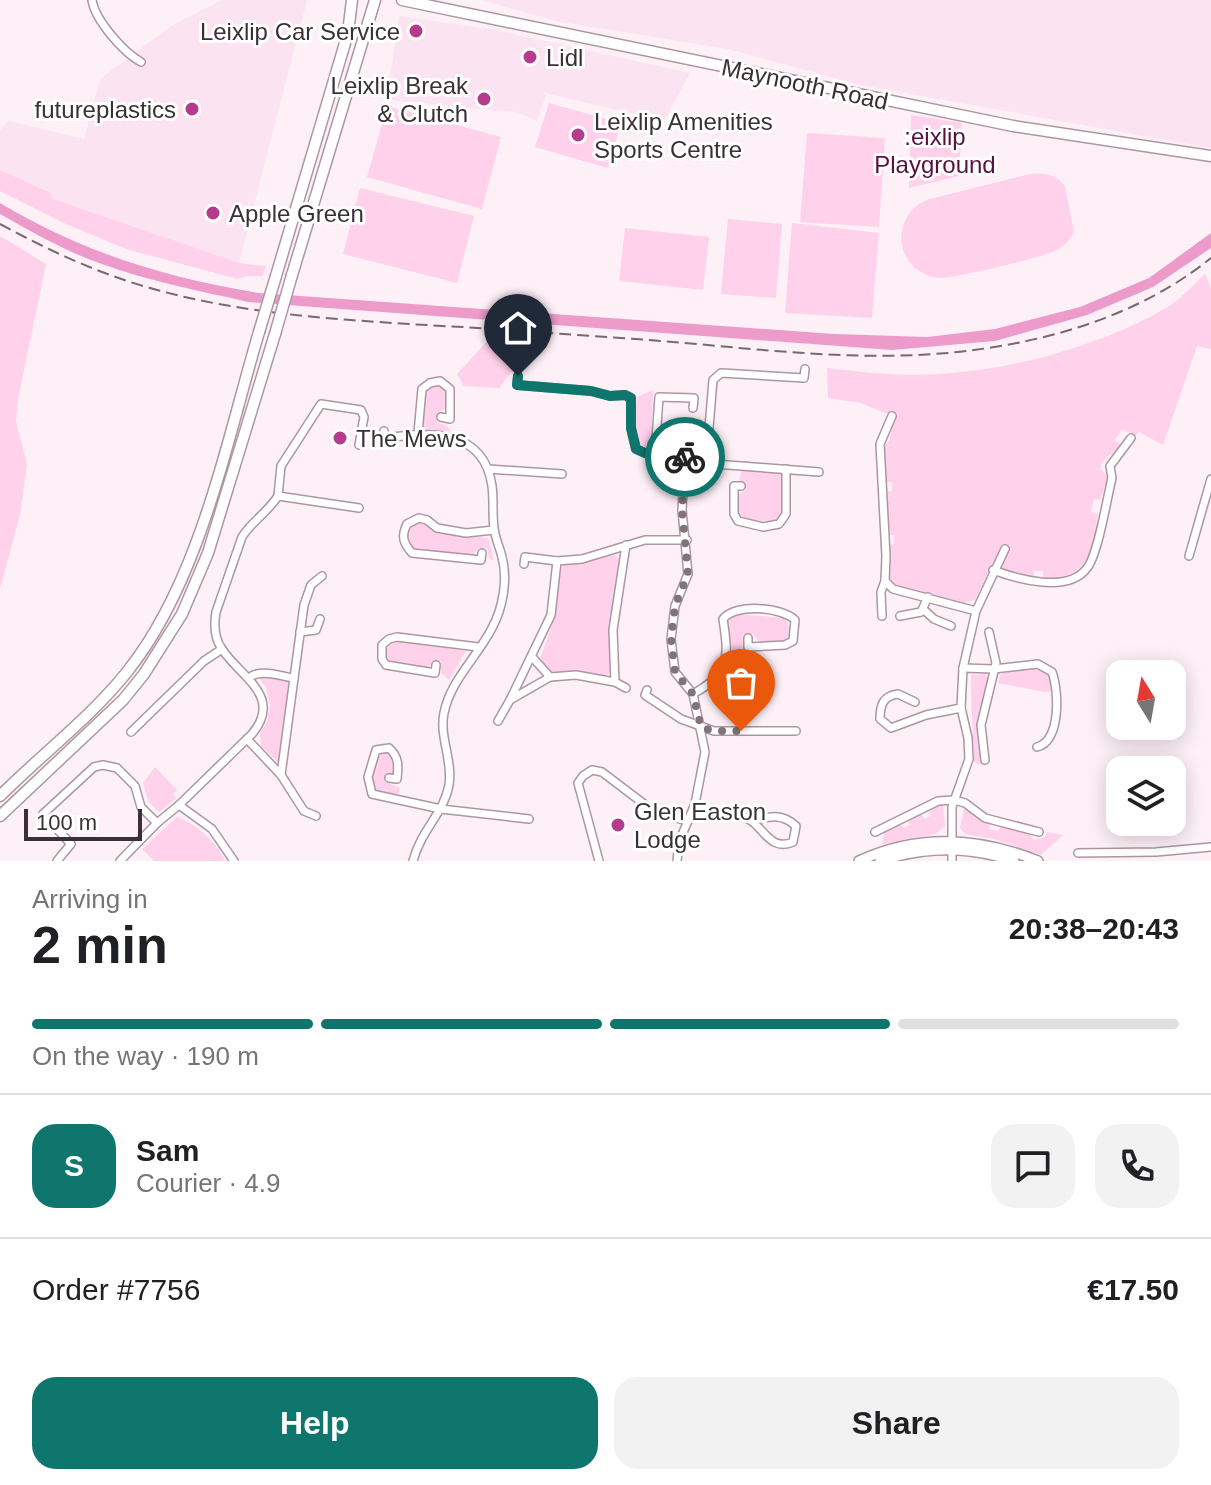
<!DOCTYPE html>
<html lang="en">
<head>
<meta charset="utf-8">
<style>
  :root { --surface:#fff; --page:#f2f2f2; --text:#202124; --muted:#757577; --line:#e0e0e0; --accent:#0f766e }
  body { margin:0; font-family:Helvetica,sans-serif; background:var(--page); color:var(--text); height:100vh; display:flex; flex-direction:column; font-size:30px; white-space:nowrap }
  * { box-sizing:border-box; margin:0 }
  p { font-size:26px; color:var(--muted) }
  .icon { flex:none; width:44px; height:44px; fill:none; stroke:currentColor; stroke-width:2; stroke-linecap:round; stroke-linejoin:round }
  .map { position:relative; height:861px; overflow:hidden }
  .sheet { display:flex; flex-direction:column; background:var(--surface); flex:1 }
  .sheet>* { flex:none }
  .needle { width:52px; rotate:349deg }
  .controls { position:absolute; left:1106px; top:660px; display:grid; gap:16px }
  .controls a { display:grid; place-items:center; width:80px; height:80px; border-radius:16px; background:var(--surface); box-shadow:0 4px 20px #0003; font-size:40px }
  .scale { position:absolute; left:24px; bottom:20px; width:118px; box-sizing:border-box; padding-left:8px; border:4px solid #3a3136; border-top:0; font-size:22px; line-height:28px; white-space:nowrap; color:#3a3136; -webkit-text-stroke:6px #fff; paint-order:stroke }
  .pin { position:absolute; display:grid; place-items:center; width:68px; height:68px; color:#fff; margin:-82px -34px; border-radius:50% 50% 50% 0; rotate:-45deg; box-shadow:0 0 8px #0007 }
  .pin .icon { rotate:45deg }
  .courier { position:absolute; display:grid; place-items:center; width:80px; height:80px; margin:-40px; border:6px solid #0f766e; border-radius:50%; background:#fff; color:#222; box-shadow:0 2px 10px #0007 }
  .head em { font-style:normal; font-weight:600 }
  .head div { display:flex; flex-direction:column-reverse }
  .head { display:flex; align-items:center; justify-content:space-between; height:136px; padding:0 32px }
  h1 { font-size:52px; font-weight:600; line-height:60px }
  .bar { display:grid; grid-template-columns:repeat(4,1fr); gap:12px 8px; align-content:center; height:96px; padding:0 32px }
  .bar i { height:10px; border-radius:6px; background:var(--line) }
  .bar .current { background:var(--accent) }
  .bar p { grid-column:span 4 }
  .line { display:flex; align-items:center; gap:20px; padding:0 32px; border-top:2px solid var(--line) }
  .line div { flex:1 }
  .round { display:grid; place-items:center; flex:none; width:84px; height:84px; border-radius:24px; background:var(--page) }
  .button { display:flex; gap:16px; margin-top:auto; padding:16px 32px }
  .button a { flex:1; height:92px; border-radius:24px; background:var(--accent); color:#fff; font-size:32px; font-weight:600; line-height:92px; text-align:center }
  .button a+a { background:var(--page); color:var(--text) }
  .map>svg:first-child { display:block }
  .built { fill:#fce3f1 }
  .green { fill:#ffd1eb }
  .water { fill:#ec9bcb }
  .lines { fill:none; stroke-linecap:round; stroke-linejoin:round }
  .minor-casing { stroke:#ac96a2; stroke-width:10 }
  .tertiary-casing { stroke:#ac96a2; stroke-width:12 }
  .secondary-casing { stroke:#ac96a2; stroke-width:13 }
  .minor { stroke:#fff; stroke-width:7 }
  .tertiary { stroke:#fff; stroke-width:9 }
  .secondary { stroke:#fff; stroke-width:10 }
  .rail { stroke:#756a70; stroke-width:2; stroke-dasharray:12 6; stroke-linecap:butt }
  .secondary-bridge-casing { stroke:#ac96a2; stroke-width:13; stroke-linecap:butt }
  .secondary-bridge { stroke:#fff; stroke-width:10 }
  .done { stroke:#7f747a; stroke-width:8; stroke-dasharray:0 14.4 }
  .route { stroke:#0f766e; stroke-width:10 }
  .poi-dot { fill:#b53b8d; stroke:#fff; stroke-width:3 }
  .labels { text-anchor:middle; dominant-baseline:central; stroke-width:6; stroke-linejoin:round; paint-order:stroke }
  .poi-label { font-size:24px; fill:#3a3136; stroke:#fff; text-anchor:start }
  .street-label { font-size:24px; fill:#3a3136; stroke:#fff }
  .park-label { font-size:24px; fill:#571141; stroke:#fff }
</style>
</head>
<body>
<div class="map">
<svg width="1211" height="861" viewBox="0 0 1211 861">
  <rect width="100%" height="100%" fill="#fef0f7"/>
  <g class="built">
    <path d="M222,0h85l-68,263 -190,-65 2,-5 -51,-23v-40l9,-9 75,18 16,-60 71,-53z"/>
    <path d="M482,0h729v148l-351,-63 -132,-36 -173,-28z"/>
    <path d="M399,16l96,14 195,43 -26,48 -124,-29 6,3 -9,26 -21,-9 -129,-12z"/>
  </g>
  <g class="green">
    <path d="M549,103l72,20 -13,45 -73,-21z"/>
    <path d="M387,106l114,31 -19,72 -115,-32z"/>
    <path d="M911,115l51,8 -3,53 -50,12z"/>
    <path d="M807,133l78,5 -6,89 -79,-5z"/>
    <path d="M0,170l51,23 -1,5 189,65 27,3 -3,10h-16l-9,3 -112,-30 -60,-25 -66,-33z"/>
    <path d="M1030,174c14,-1 26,0 35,12l9,46c-4,7 -9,14 -17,18 -13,7 -97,27 -114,28 -6,0 -12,-1 -18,-4 -34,-15 -30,-64 5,-75z"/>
    <path d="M360,188l114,28 -17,67 -114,-29z"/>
    <path d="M728,219l54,5 -6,74 -55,-4z"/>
    <path d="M792,223l87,10 -7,85 -87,-5z"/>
    <path d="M625,228l84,9 -6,53 -84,-9z"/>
    <path d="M0,236l46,28 -28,135 -2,23 11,42 -7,51 -20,74z"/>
    <path d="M1205,274l6,15v60l-14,-3 -34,99 -24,-13 -4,4 -13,-7 -7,11 5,4 -2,7 -10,5 -7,8v5l7,8 -8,23 -6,-1 -3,13 7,2c-8,39 -7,64 -55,64v-7h-9l-1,7 -28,-6 -12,-10 -18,38 -12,3 -68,-18 -5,-4 -2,-36 6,-1v-9h-6l-2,-43 6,-1v-9h-6l-3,-35 7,-7 2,-24 -31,-13 -33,-5 -1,-30c28,3 58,7 86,7 86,-1 180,-25 255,-68 13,-8 25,-22 37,-33z"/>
    <path d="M488,340l35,1 -2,29 -11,3 -11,15 -35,-2 -7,-12z"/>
    <path d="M433,386h8l4,3 1,19 -9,5v10l9,2 7,9 -28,-5 -2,-3 3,-33z"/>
    <path d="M653,390l-2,53 -6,5h-8l-3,-21 3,-30z"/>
    <path d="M742,470l39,3 1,41 -6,7 -29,-1 -9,-6v-20l5,-2 1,-7 -5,-5z"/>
    <path d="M418,523h6l18,10 46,5 6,23 -5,-3 -2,-10h-9l-5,8 -45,-4 -16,-5 -5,-10 5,-12z"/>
    <path d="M614,555l8,5 -11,51v62l-8,3 -26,-4 -27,1 -10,-14 15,-43 5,-48 5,-3z"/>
    <path d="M735,614l50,4c5,8 7,16 1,23l-26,2 -7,-9h-10l-1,17h-11l-4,-33z"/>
    <path d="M395,641l71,10 -17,29 -8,-7v-11l-10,-1 -1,6c-12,3 -36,-1 -45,-9v-8z"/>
    <path d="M1035,668l11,2 8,21 -9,1 -47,-9 2,-8 8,-4z"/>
    <path d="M986,674l3,9 -9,44 2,38 -8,-3c0,-29 -4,-57 -3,-87z"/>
    <path d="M265,676l22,4 3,6 -12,76 -17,-16 -1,-13 7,-11 3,-17 -4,-17 -7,-11z"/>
    <path d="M381,752h5l7,8v14h-8v8l15,6 -2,7 -24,-5c-3,-11 -4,-31 7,-38z"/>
    <path d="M155,767l22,23 -4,4 4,4 -18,14 -11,-11 -5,-18z"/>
    <path d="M938,805h5l2,21 -10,8 -53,10 3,-14 15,-7 3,5 7,-3 -2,-5 13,-6 3,5 7,-3 -2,-4z"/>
    <path d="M964,809l27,14 -2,6 9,2 3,-5 29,8 4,6 11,-3 2,-5 16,3 -22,20 -47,-16 -29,-5 -5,-6z"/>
    <path d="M177,817c21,8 38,24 48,44h-71l-12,-12z"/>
  </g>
  <path class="water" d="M0,203c82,49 166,75 259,90l575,41 93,3 68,-8 85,-22 69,-29 62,-45v15l-58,39 -66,28 -92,26 -103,9 -644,-48c-51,-12 -101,-21 -149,-39 -34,-12 -67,-31 -99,-49z"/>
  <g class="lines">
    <defs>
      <g id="minor">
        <path d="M92,0c3,20 31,52 49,62"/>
        <path d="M518,376l-1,9 74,6 19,5 15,-1 6,3v30l5,21 9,4 40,3"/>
        <path d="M384,431l1,7c44,-6 99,-10 107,48 2,14 0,28 2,42 1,10 6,20 8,29 6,22 1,51 -10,71 -14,28 -42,53 -48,85 -5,24 9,47 5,72 -5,28 -28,45 -36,76"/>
        <path d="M418,433l4,-44 8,-6 10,-2 10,8v30l-9,-2"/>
        <path d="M707,452l6,-72 8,-7 83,5 1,-9"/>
        <path d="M707,452l2,8 6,4 104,8"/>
        <path d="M655,453l4,-56 35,1 -1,10"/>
        <path d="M488,469l74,5"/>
        <path d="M741,486h-7v28l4,7 25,6 16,-3 7,-10v-45"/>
        <path d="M359,508l-81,-12 3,-30 40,-62 40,6 3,7 -5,28"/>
        <path d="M482,553l-1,7 -69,-7c-9,-10 -11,-17 -5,-29l12,-6 8,2 10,8 29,5 28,-3"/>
        <path d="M1189,556l22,-77"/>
        <path d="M557,561l-6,54 -41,85 40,-23 26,-2 39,7 -2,-52 13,-85"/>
        <path d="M524,564l1,-7 32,4 25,-2 63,-19h42"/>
        <path d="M993,570c24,9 75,24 94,-2 11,-13 20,-70 25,-90l-2,-12 21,-28"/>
        <path d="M885,581l8,8 83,22"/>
        <path d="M924,610l10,9 17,7"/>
        <path d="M882,616l-1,-24 4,-11 1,-25 -6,-112 12,-28"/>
        <path d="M900,616l21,-4 7,-15"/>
        <path d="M300,632l16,-2 4,-11"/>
        <path d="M533,658l17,19"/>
        <path d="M436,665l-1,8 -49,-8 -4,-6v-14l7,-6 8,-2 81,10"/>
        <path d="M963,668l31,1 44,-5 14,8c7,19 9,69 -15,75"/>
        <path d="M250,677c11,-8 30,-1 44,1l-13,97"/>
        <path d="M294,678l10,-73 7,-20 11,-9"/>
        <path d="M615,682l11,6"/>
        <path d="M647,690l-2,5 36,24 33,12h82"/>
        <path d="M693,694c37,-21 36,-35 30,-75 12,-16 59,-12 72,1l-2,21 -8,4 -37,2v-9"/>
        <path d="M915,702l-17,-8c-15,2 -18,11 -18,25l11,9 35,-13 35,-7"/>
        <path d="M498,721l12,-21"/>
        <path d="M131,732l73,-71 18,-12"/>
        <path d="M247,739l34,36 23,36 12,5"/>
        <path d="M985,760l-4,-35 15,-62 -7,-31"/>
        <path d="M389,778l8,1c1,-12 3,-21 -8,-31l-13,2 -8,27 4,17 69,15 88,10"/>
        <path d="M691,814c16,0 35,-2 50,2 22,5 26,37 52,26l3,-16c-14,-13 -27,-10 -44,-5"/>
        <path d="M875,832l63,-31 16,-1 11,3 20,15 54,14"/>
        <path d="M1078,853l78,-1 55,-5"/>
        <path d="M57,861l14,-17 -28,-30 51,-47 9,-2 14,3 18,18 6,21 16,16"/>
        <path d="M120,861l37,-38 22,-18"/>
        <path d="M234,861l-22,-32 -33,-24 73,-71c32,-38 -13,-58 -30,-85 -8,-11 -8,-25 -6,-37l26,-75c9,-15 26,-25 36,-41"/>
        <path d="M599,861l-21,-78 5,-7 9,-6 10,2 54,41 32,8"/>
        <path d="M677,861l2,-19 16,-38 10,-52 -12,-58 -18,-22 -4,-33 4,-33 13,-32 -6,-64 3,-54 22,-4"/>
        <path d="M952,861v-54l17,-48 -1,-21 -7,-30 2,-40 13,-57 29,-62"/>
      </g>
      <g id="tertiary">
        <path d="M859,861c60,-28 119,-24 179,0"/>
        <path d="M880,861c45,-15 89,-15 134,0"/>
      </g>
      <g id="secondary">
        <path d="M402,0l611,126 198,30"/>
        <path d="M292,275l83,-275"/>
        <path d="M276,276l72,-243 4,-33"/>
        <path d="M0,796c42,-42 90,-78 127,-124 73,-91 99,-229 132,-340"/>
        <path d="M0,816l123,-116 21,-26 38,-60 26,-61 67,-219"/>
      </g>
    </defs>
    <use href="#minor" class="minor-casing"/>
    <use href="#tertiary" class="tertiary-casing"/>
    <use href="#secondary" class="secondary-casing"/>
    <use href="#minor" class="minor"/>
    <use href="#tertiary" class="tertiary"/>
    <use href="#secondary" class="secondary"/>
    <path class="rail" d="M0,224c48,26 97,49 150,64 94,27 194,32 292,38 64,3 129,9 194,13 111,8 227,26 338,11 85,-11 170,-38 237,-92"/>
    <defs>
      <g id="secondary-bridge">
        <path d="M259,332l17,-56"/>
        <path d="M275,334l17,-59"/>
      </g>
    </defs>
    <use href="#secondary-bridge" class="secondary-bridge-casing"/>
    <use href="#secondary-bridge" class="secondary-bridge"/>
  </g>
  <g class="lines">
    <path class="done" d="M685,457l-3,53 6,64 -13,32 -4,33 4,33 18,22 8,33 13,4h27"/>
    <path class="route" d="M518,376l-1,9 74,6 19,5 15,-1 6,3v30l5,21 9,4 40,4"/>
  </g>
  <g class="poi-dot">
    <circle cx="416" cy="31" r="8"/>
    <circle cx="530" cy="57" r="8"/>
    <circle cx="484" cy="99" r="8"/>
    <circle cx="192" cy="109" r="8"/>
    <circle cx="578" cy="135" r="8"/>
    <circle cx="213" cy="213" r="8"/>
    <circle cx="340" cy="438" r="8"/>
    <circle cx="618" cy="825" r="8"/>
  </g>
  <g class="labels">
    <g class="poi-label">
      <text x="400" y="31" text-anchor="end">Leixlip Car Service</text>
      <text x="546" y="57">Lidl</text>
      <text x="468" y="85" text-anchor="end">Leixlip Break<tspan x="468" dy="28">&amp; Clutch</tspan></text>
      <text x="176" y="109" text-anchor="end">futureplastics</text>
      <text x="594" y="121">Leixlip Amenities<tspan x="594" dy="28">Sports Centre</tspan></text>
      <text x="229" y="213">Apple Green</text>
      <text x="356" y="438">The Mews</text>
      <text x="634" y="811">Glen Easton<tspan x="634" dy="28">Lodge</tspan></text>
    </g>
    <g class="street-label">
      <text transform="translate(805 84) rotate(12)">Maynooth Road</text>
    </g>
    <g class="park-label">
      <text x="935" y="136">:eixlip<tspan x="935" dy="28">Playground</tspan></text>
    </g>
  </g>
</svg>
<div class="controls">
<a><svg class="needle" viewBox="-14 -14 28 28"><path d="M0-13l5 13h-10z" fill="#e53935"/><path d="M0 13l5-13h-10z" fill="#757577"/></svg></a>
<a><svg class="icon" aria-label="layers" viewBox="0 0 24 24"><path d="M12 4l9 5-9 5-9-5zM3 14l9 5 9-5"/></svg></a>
</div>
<div class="scale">100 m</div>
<div class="pin" style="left:741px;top:731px;background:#ea580c"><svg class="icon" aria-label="bag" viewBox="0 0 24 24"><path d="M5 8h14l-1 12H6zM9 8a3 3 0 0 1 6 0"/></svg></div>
<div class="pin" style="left:518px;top:376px;background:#1f2937"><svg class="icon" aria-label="home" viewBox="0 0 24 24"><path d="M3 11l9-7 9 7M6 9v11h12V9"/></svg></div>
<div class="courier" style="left:685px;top:457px"><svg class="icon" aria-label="bike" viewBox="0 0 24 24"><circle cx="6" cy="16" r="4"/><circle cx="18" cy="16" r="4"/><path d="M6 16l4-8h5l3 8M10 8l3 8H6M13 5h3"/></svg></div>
</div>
<section class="sheet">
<div class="head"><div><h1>2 min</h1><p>Arriving in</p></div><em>20:38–20:43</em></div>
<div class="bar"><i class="current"></i><i class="current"></i><i class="current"></i><i></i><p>On the way · 190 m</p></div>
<div class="line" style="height:144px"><b class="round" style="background:var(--accent);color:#fff">S</b><div><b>Sam</b><p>Courier · 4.9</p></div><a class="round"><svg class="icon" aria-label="chat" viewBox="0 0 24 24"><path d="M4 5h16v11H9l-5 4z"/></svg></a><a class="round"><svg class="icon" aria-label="phone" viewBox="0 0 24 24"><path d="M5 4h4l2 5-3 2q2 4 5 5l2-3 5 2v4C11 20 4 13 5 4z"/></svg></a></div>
<div class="line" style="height:104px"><div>Order #7756</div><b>€17.50</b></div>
<div class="button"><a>Help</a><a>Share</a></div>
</section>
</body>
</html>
